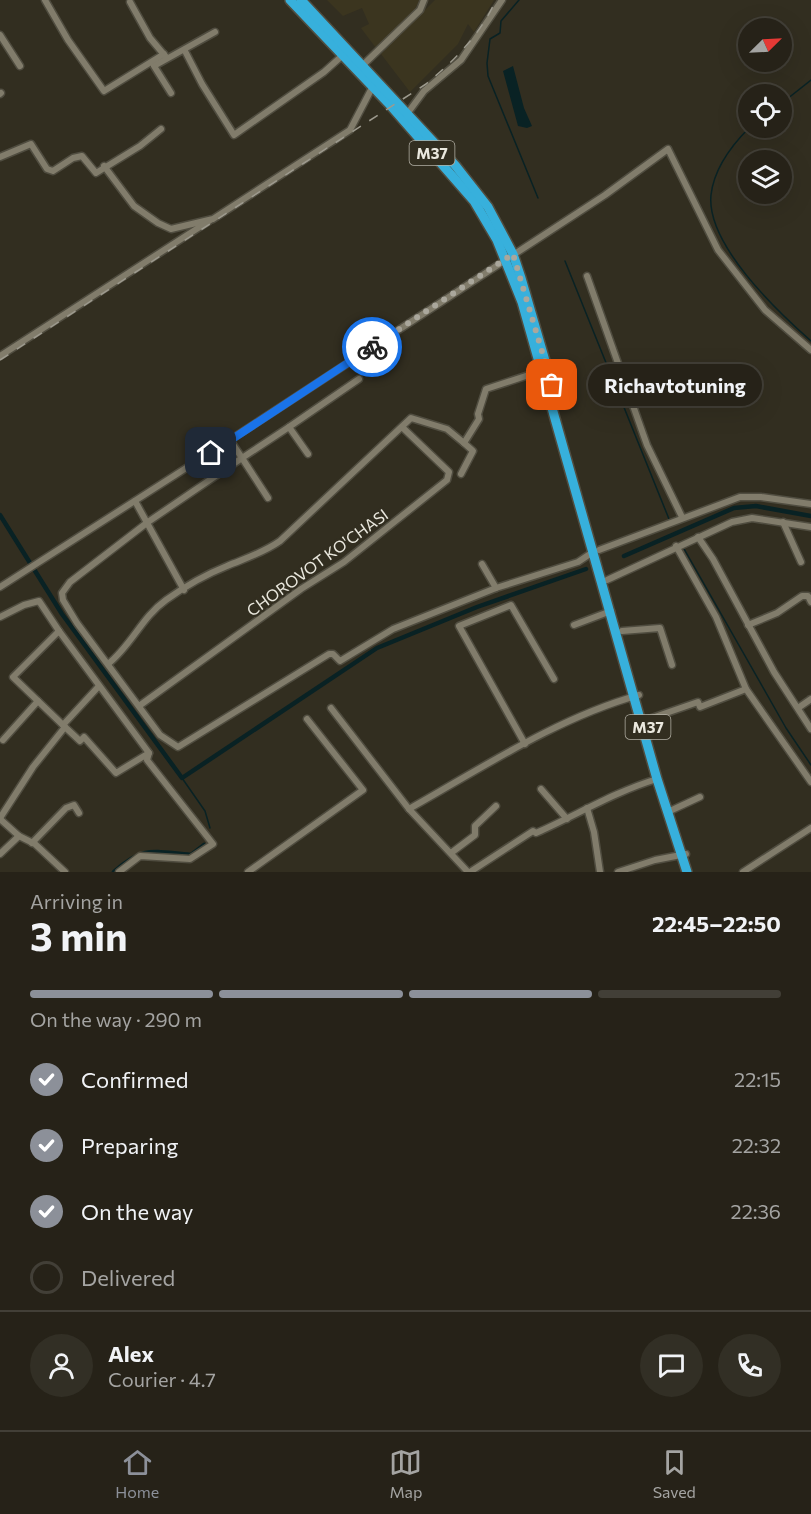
<!DOCTYPE html>
<html lang="en">
<head>
<meta charset="utf-8">
<style>
  :root { --surface:#262218; --page:#322f25; --text:#f1f3f6; --muted:#a4a4a2; --line:#423f37; --accent:#8c9099 }
  body { margin:0; font-family:Commissioner,sans-serif; background:var(--page); color:var(--text); height:100vh; display:flex; flex-direction:column; font-size:22px; white-space:nowrap }
  * { box-sizing:border-box; margin:0 }
  p { font-size:20px; color:var(--muted) }
  .icon { flex:none; width:33px; height:33px; fill:none; stroke:currentColor; stroke-width:2; stroke-linecap:round; stroke-linejoin:round }
  .map { position:relative; height:872px; overflow:hidden }
  .sheet { display:flex; flex-direction:column; background:var(--surface); flex:1 }
  .sheet>* { flex:none }
  .needle { width:39px; rotate:66deg }
  .fabs { position:absolute; left:738px; top:18px; display:grid; gap:12px }
  .fabs a { display:grid; place-items:center; width:54px; height:54px; border-radius:50%; background:var(--surface); box-shadow:0 6px 24px #0002,0 0 0 2px var(--line); font-size:30px }
  .pin { position:absolute; display:grid; place-items:center; width:51px; height:51px; color:#fff; margin:-26px; border-radius:12px; box-shadow:0 3px 9px #0006 }
  .courier { position:absolute; display:grid; place-items:center; width:60px; height:60px; margin:-30px; border:4px solid #1a73e8; border-radius:50%; background:#fff; color:#222; box-shadow:0 2px 8px #0007 }
  .bubble { position:absolute; height:42px; border-radius:21px; background:var(--surface); box-shadow:0 6px 24px #0002,0 0 0 2px var(--line); font-size:20px; font-weight:700; line-height:42px; text-align:center }
  .summary em { font-style:normal; font-weight:700 }
  .summary div { display:flex; flex-direction:column-reverse }
  .summary { display:flex; align-items:center; justify-content:space-between; height:102px; padding:0 30px }
  h1 { font-size:39px; font-weight:700; line-height:45px }
  .bar { display:grid; grid-template-columns:repeat(4,1fr); gap:9px 6px; align-content:center; height:72px; padding:0 30px }
  .bar i { height:8px; border-radius:4px; background:var(--line) }
  .bar .on { background:var(--accent) }
  .bar p { grid-column:span 4 }
  .line { display:flex; align-items:center; gap:15px; padding:0 30px; border-top:2px solid var(--line) }
  .line div { flex:1 }
  .round { display:grid; place-items:center; flex:none; width:63px; height:63px; border-radius:32px; background:var(--page) }
  ol { padding:0 30px; list-style:none }
  li { display:flex; align-items:center; gap:18px; height:66px }
  li p { margin-inline-start:auto }
  li .icon { padding:6px; border-radius:50%; background:var(--accent); color:#fff; stroke-width:4 }
  li:last-child { color:var(--muted) }
  li i { width:33px; height:33px; border:3px solid var(--line); border-radius:50% }
  .dock { display:flex; justify-content:space-around; align-items:center; height:84px; border-top:2px solid var(--line); background:var(--surface); font-size:16px; color:var(--muted) }
  .dock a { display:grid; justify-items:center; gap:3px }
  .dock .on { color:var(--accent) }
  .map>svg:first-child { display:block }
  .built { fill:#3b351f }
  .water { fill:#092224 }
  .lines { fill:none; stroke-linecap:round; stroke-linejoin:round }
  .stream { stroke:#092224; stroke-width:1.5 }
  .canal { stroke:#092224; stroke-width:4.5 }
  .minor-casing { stroke:#504d40; stroke-width:9 }
  .highway-casing { stroke:#504d40; stroke-width:12 }
  .minor { stroke:#817c6b; stroke-width:6 }
  .highway { stroke:#37b0dc; stroke-width:9 }
  .rail { stroke:#9d9a8e; stroke-width:1.5; stroke-dasharray:10 10; stroke-linecap:butt }
  .done { stroke:#aaa79c; stroke-width:6; stroke-dasharray:0 10.8 }
  .route { stroke:#1a73e8; stroke-width:8 }
  .labels { text-anchor:middle; dominant-baseline:central; stroke-width:4.5; stroke-linejoin:round; paint-order:stroke }
  .shield { fill:#322e20; stroke:#b3b0a5; stroke-width:1.5 }
  .shield-label { font-size:15px; font-weight:bold; fill:#eae8de }
  .street-label { font-size:16px; fill:#eae8de; stroke:#322e20 }
</style>
</head>
<body>
<div class="map">
<svg width="811" height="872" viewBox="0 0 811 872">
  <rect width="100%" height="100%" fill="#322e20"/>
  <g class="built">
    <path d="M327,0h92v1l-7,14 -36,33 -15,-20 8,-4 -7,-16 -19,8z"/>
    <path d="M435,0h59l-20,32 -6,-8 -10,20 -48,48 -29,-38z"/>
  </g>
  <path class="water" d="M513,66l11,42 8,18 -5,2 -9,-2 -15,-55z"/>
  <g class="lines">
    <g class="stream">
      <path d="M519,0l-18,21 -1,12 -10,6 -3,24 1,13 50,122"/>
      <path d="M782,103l29,-23"/>
      <path d="M749,128c-18,18 -35,41 -38,67 -5,49 66,116 100,146"/>
      <path d="M565,261l104,258"/>
      <path d="M683,547l103,181 25,37"/>
      <path d="M182,778l23,33 5,17"/>
    </g>
    <g class="canal">
      <path d="M0,515l62,99 120,164 195,-130 100,-41 109,-38"/>
      <path d="M624,556l110,-48 22,-2 55,10"/>
      <path d="M114,872c30,-27 39,-20 77,-17l13,-10"/>
    </g>
    <defs>
      <g id="minor">
        <path d="M45,0l23,40 36,51 60,-37"/>
        <path d="M130,2l20,36 16,19"/>
        <path d="M0,35l20,31"/>
        <path d="M185,51l17,33 32,51 90,-63 19,-17"/>
        <path d="M363,65l57,-55 4,-10"/>
        <path d="M171,93l-17,-27 61,-34"/>
        <path d="M0,94l1,-1"/>
        <path d="M407,114l17,-23 37,-31 41,-60"/>
        <path d="M0,157l31,-13 16,25 6,2 20,-13 9,-2 14,17 44,-27 21,-17"/>
        <path d="M104,166l30,40 24,17 13,6 42,-10 137,-89 23,-44"/>
        <path d="M587,276l60,169 35,72"/>
        <path d="M0,356l209,-135"/>
        <path d="M289,427l70,-48"/>
        <path d="M230,440l12,18 47,-31 19,27"/>
        <path d="M461,474l12,-23 -9,-8"/>
        <path d="M268,498l-26,-40 -94,64 -78,60 -8,11 1,7 14,23 83,112 18,12 151,-93h4l7,7 53,-32 103,-41 82,-26 15,-10"/>
        <path d="M135,501l49,89"/>
        <path d="M783,522l18,40"/>
        <path d="M698,537l15,22 61,113 37,57"/>
        <path d="M676,546l40,71 30,72 65,93"/>
        <path d="M599,550l141,-53h21l50,7"/>
        <path d="M482,564l14,24"/>
        <path d="M607,580l125,-58 20,-4 59,9"/>
        <path d="M0,587l230,-147 375,-245 63,-46 50,101 47,60 46,40"/>
        <path d="M0,617l24,-12 15,-4 20,30"/>
        <path d="M574,625l37,-14"/>
        <path d="M748,625l29,-12 25,-17h6l3,6"/>
        <path d="M622,631l38,-3 12,37"/>
        <path d="M108,664c23,-18 34,-47 58,-64 18,-13 41,-26 61,-34 19,-8 36,-13 53,-25l131,-123 36,11 17,14 15,-24 -1,-5 8,-25 55,-18"/>
        <path d="M139,706l162,-117 43,-27 103,-82 2,-8 -47,-45"/>
        <path d="M331,708l78,101 59,63"/>
        <path d="M798,708l13,-9"/>
        <path d="M646,720l52,-18 2,5 46,-18"/>
        <path d="M63,725l36,-39"/>
        <path d="M65,727l15,14 4,-4 32,36 33,-20"/>
        <path d="M3,740l35,-39"/>
        <path d="M525,744l-66,-118 52,-21 43,74"/>
        <path d="M541,789l26,30"/>
        <path d="M587,808l7,24 6,40"/>
        <path d="M409,809c73,-41 148,-91 230,-114"/>
        <path d="M672,810l28,-13"/>
        <path d="M0,818l33,-51 32,-40 -52,-50 46,-46 90,122 -2,7 66,84 -23,15 -50,-3 -21,16"/>
        <path d="M0,819l19,17 16,8 30,28"/>
        <path d="M32,843l34,-35 8,-3 5,8"/>
        <path d="M451,853l24,-18v-9l21,-20"/>
        <path d="M0,854l19,-18"/>
        <path d="M248,872l115,-82 -56,-71"/>
        <path d="M470,872l63,-41 3,2c41,-18 78,-41 121,-54"/>
        <path d="M618,872l37,-12 31,-6"/>
        <path d="M743,872l68,-44"/>
      </g>
      <g id="highway">
        <path d="M290,0l101,106 83,95 23,39 25,62 135,477 30,93"/>
        <path d="M301,0l154,165 33,42 25,47 8,24 31,107"/>
      </g>
    </defs>
    <use href="#minor" class="minor-casing"/>
    <use href="#highway" class="highway-casing"/>
    <use href="#minor" class="minor"/>
    <use href="#highway" class="highway"/>
    <path class="rail" d="M0,360l426,-276c29,-24 54,-49 70,-84"/>
  </g>
  <g class="lines">
    <path class="done" d="M372,347l141,-93 39,131"/>
    <path class="route" d="M211,453l161,-106"/>
  </g>
  <g class="labels">
    <g class="shield">
      <rect x="409.5" y="141" width="45" height="24" rx="4.5"/>
      <rect x="625.5" y="715" width="45" height="24" rx="4.5"/>
    </g>
    <g class="shield-label">
      <text x="432" y="153">M37</text>
      <text x="648" y="727">M37</text>
    </g>
    <g class="street-label">
      <text transform="translate(317 562) rotate(-36)">CHOROVOT KO'CHASI</text>
    </g>
  </g>
</svg>
<div class="fabs">
<a><svg class="needle" viewBox="-14 -14 28 28"><path d="M0-13l5 13h-10z" fill="#e53935"/><path d="M0 13l5-13h-10z" fill="#a4a4a2"/></svg></a>
<a><svg class="icon" aria-label="locate" viewBox="0 0 24 24"><circle cx="12" cy="12" r="6"/><path d="M12 2v4M12 18v4M2 12h4M18 12h4"/></svg></a>
<a><svg class="icon" aria-label="layers" viewBox="0 0 24 24"><path d="M12 4l9 5-9 5-9-5zM3 14l9 5 9-5"/></svg></a>
</div>
<div class="pin" style="left:552px;top:385px;background:#ea580c"><svg class="icon" aria-label="bag" viewBox="0 0 24 24"><path d="M5 8h14l-1 12H6zM9 8a3 3 0 0 1 6 0"/></svg></div>
<div class="pin" style="left:211px;top:453px;background:#1f2937"><svg class="icon" aria-label="home" viewBox="0 0 24 24"><path d="M3 11l9-7 9 7M6 9v11h12V9"/></svg></div>
<div class="courier" style="left:372px;top:347px"><svg class="icon" aria-label="bike" viewBox="0 0 24 24"><circle cx="6" cy="16" r="4"/><circle cx="18" cy="16" r="4"/><path d="M6 16l4-8h5l3 8M10 8l3 8H6M13 5h3"/></svg></div>
<div class="bubble" style="left:588px;top:364px;width:174px">Richavtotuning</div>
</div>
<section class="sheet">
<div class="summary"><div><h1>3 min</h1><p>Arriving in</p></div><em>22:45–22:50</em></div>
<div class="bar"><i class="on"></i><i class="on"></i><i class="on"></i><i></i><p>On the way · 290 m</p></div>
<ol>
<li><svg class="icon" aria-label="check" viewBox="0 0 24 24"><path d="M5 12l5 5 9-10"/></svg>Confirmed<p>22:15</p></li>
<li><svg class="icon" aria-label="check" viewBox="0 0 24 24"><path d="M5 12l5 5 9-10"/></svg>Preparing<p>22:32</p></li>
<li><svg class="icon" aria-label="check" viewBox="0 0 24 24"><path d="M5 12l5 5 9-10"/></svg>On the way<p>22:36</p></li>
<li><i></i>Delivered</li>
</ol>
<div class="line" style="height:108px"><a class="round"><svg class="icon" aria-label="person" viewBox="0 0 24 24"><circle cx="12" cy="8" r="4"/><path d="M4 21q1-7 8-7t8 7"/></svg></a><div><b>Alex</b><p>Courier · 4.7</p></div><a class="round"><svg class="icon" aria-label="chat" viewBox="0 0 24 24"><path d="M4 5h16v11H9l-5 4z"/></svg></a><a class="round"><svg class="icon" aria-label="phone" viewBox="0 0 24 24"><path d="M5 4h4l2 5-3 2q2 4 5 5l2-3 5 2v4C11 20 4 13 5 4z"/></svg></a></div>
</section>
<nav class="dock">
<a class="on"><svg class="icon" aria-label="home" viewBox="0 0 24 24"><path d="M3 11l9-7 9 7M6 9v11h12V9"/></svg>Home</a>
<a><svg class="icon" aria-label="map" viewBox="0 0 24 24"><path d="M3 6l6-2 6 2 6-2v14l-6 2-6-2-6 2zM9 4v14M15 6v14"/></svg>Map</a>
<a><svg class="icon" aria-label="saved" viewBox="0 0 24 24"><path d="M7 4h10v16l-5-4-5 4z"/></svg>Saved</a>
</nav>
</body>
</html>
